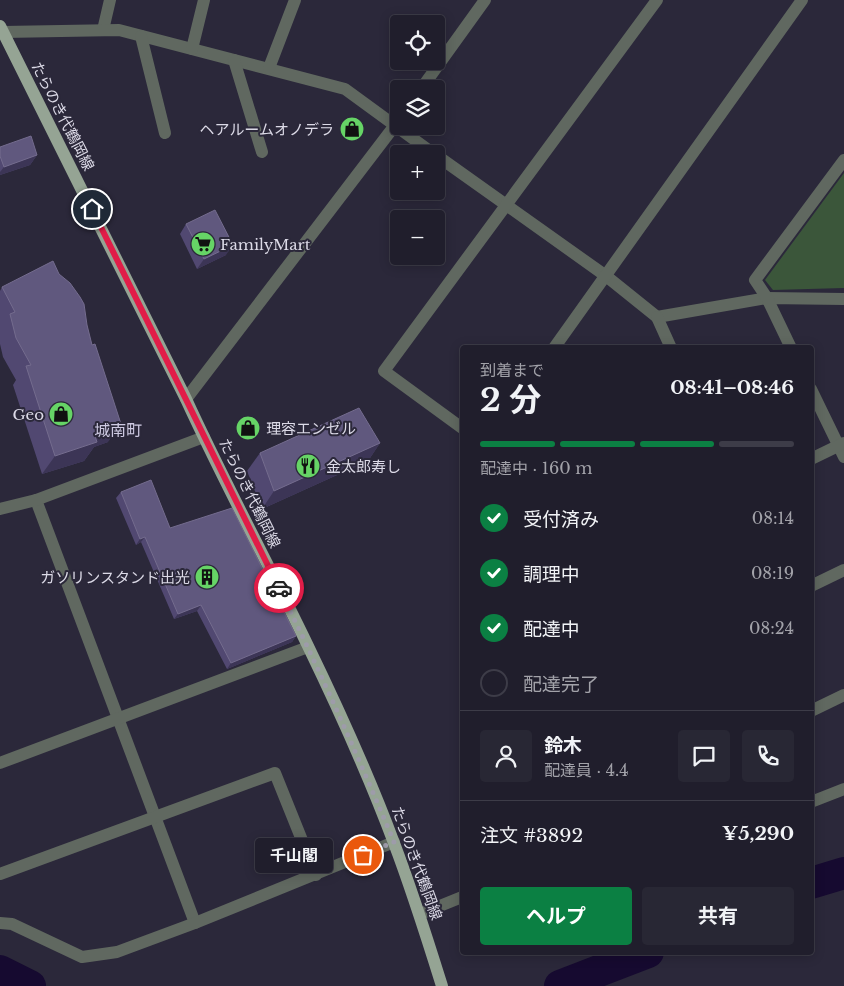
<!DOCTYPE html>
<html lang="ja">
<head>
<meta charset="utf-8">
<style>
  :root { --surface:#201e2c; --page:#282734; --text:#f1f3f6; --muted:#a2a2a9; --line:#3d3c48; --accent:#0b8043 }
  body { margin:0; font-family:"Libre Baskerville","Noto Sans JP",serif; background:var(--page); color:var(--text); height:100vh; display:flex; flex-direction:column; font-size:19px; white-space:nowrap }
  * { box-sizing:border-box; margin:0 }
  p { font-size:16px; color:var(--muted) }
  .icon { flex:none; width:28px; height:28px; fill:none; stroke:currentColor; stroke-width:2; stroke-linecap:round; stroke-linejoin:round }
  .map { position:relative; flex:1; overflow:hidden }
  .sheet { position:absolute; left:460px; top:345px; width:354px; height:610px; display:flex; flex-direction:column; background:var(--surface); border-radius:5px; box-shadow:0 2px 12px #0003,0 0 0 1px var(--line) }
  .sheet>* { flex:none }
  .buttons { position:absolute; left:390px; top:15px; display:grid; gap:10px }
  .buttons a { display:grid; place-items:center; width:55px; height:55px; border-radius:5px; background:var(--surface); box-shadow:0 2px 12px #0003,0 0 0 1px var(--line); font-size:25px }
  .pin { position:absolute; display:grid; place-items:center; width:42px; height:42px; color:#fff; margin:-21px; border:2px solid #fff; border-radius:50%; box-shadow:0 1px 5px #0007 }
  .courier { position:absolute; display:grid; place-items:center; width:50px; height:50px; margin:-25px; border:4px solid #e11d48; border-radius:50%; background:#fff; color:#222; box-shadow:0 1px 6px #0007 }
  .bubble { position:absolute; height:35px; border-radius:5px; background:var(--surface); box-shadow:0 2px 12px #0003,0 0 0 1px var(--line); font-size:16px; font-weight:700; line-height:35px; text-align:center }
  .headline em { font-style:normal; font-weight:700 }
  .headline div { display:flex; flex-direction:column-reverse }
  .headline { display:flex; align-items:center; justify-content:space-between; height:85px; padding:0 20px }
  h1 { font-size:32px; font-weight:700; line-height:38px }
  .bar { display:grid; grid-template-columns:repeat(4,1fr); gap:8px 5px; align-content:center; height:60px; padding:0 20px }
  .bar i { height:6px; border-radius:4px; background:var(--line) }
  .bar .active { background:var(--accent) }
  .bar p { grid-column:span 4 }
  .line { display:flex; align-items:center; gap:12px; padding:0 20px; border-top:1px solid var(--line) }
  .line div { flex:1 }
  .round { display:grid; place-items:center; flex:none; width:52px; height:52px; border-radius:5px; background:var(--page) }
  ol { padding:0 20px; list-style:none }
  li { display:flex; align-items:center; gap:15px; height:55px }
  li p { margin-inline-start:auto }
  li .icon { padding:5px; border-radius:50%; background:var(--accent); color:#fff; stroke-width:4 }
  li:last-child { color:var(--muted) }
  li i { width:28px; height:28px; border:2px solid var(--line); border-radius:50% }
  .cta { display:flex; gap:10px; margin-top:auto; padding:10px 20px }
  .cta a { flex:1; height:58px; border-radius:5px; background:var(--accent); color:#fff; font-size:20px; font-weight:700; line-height:58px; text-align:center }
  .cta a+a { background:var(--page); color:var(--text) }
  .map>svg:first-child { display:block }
  .green { fill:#3b563a }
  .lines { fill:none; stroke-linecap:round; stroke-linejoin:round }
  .river { stroke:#160a30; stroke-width:32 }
  .minor { stroke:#606860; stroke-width:12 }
  .major { stroke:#95a494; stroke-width:12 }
  .wall { fill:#514871 }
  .shaded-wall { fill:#3c3556 }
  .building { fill:#60587e; stroke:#746c8e }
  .done { stroke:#9e9caa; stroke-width:5; stroke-dasharray:0 9 }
  .route { stroke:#e11d48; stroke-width:6 }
  .labels { text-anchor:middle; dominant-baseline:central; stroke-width:4; stroke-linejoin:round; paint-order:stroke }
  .street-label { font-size:15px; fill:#dcdae7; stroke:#2b283a }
  .poi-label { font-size:15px; fill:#dcdae7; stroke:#2b283a; text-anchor:end }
  .neighbourhood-label { font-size:16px; fill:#cdc9e1; stroke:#2b283a }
</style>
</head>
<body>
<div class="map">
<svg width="844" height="986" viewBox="0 0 844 986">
  <rect width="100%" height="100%" fill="#2b283a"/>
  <path class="green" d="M844,173v115l-71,2 -8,-10z"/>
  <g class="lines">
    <g class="river">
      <path d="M811,883l33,-10"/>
      <path d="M0,971l30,15"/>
      <path d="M560,986l88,-34"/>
    </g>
    <g class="minor">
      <path d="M103,30l7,-30"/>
      <path d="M3,32l116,-2 226,59 89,65"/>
      <path d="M141,36l24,97"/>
      <path d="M192,49l12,-49"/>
      <path d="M234,60l28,92"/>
      <path d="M269,68l26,-68"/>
      <path d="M421,89l64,-89"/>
      <path d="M436,155l170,121 51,41 110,-19 77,1"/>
      <path d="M657,317l14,31"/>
      <path d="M554,348l248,-348"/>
      <path d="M791,348l-24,-50 -12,-18 89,-120"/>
      <path d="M811,389l33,68"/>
      <path d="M186,399l213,-279"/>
      <path d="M462,428l-78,-57 273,-371"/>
      <path d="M811,459l33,-16"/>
      <path d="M36,500l159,423"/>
      <path d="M0,509l36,-9 168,-63"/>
      <path d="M811,586l33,-16"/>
      <path d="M811,711l33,-16"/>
      <path d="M0,763l308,-116"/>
      <path d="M811,802l33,-13"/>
      <path d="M0,874l275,-101 41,102"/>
      <path d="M420,914l42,-17"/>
      <path d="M0,923l12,1 70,33 35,-5 78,-29 199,-81"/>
    </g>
    <path class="major" d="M0,26l186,373c38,83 82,164 122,247 31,64 61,130 86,197 18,47 33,95 48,143"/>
  </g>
  <g class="wall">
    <path d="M0,147l37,8 -7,10 -30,10z"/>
    <path d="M186,224l40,31 -29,14 -17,-35z"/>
    <path d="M59,274l28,51 21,117 -14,5 -10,14 -42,13 -29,-89 3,-5 -13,-23 -3,-13v-53l2,-4z"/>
    <path d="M380,443l-12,18 -106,48 -15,-38 13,-18z"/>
    <path d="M121,492l49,36 126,108 -4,6 -65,27 -30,-58 -23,8 -33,-77 -5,3 -20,-47z"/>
  </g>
  <g class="shaded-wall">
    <path d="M37,155l-7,10 -30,10v-3l4,-5z"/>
    <path d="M233,245l-7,10 -29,14 7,-10z"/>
    <path d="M121,424l-13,18 -14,5 -10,14 -42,13 13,-18 39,-23z"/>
    <path d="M380,443l-12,18 -106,48 12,-18z"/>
    <path d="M145,537l-4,5 -5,3 4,-6z"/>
    <path d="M201,605l-4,6 -23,8 4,-5z"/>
    <path d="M296,636l-4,6 -65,27 4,-6z"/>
  </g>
  <g class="building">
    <path d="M31,136l6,19 -33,12 -4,-11v-9z"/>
    <path d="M215,210l18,35 -29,14 -18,-35z"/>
    <path d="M53,261l6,13 11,9 10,14 4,7 3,21 5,20 3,-1 26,80 -27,9 3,9 -42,14 -29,-90 5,-1 -15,-27 -6,-24 5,-2 -13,-25z"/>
    <path d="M359,408l21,35 -106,48 -14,-38z"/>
    <path d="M151,480l19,48 62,-20 64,128 -65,27 -30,-58 -23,9 -33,-77 -5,2 -19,-47z"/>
  </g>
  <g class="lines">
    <path class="done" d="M279,588c41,83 79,168 115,254l-31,13"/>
    <path class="route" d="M92,209l187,379"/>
  </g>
  <defs>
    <symbol id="shop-disc" viewBox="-11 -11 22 22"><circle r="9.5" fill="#66d466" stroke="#2b283a"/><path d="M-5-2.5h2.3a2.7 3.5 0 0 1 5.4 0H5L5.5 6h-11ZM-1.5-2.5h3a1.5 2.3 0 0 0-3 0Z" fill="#111"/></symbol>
    <symbol id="supermarket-disc" viewBox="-11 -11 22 22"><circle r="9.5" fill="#66d466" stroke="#2b283a"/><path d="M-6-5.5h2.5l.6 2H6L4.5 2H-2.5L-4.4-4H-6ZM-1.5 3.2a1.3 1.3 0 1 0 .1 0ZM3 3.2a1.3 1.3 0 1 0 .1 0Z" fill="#111"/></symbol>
    <symbol id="restaurant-disc" viewBox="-11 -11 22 22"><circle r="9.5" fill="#66d466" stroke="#2b283a"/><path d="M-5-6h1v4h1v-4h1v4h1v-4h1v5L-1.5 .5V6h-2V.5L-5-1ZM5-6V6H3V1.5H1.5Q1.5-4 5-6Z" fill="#111"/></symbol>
    <symbol id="building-disc" viewBox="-11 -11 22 22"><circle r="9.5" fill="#66d466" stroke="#2b283a"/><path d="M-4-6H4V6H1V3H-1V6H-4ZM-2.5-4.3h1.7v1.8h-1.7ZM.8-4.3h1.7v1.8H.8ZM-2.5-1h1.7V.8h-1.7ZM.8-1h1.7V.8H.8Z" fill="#111"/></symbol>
  </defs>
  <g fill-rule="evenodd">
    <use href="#shop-disc" x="338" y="115" width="28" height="28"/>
    <use href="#supermarket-disc" x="189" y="230" width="28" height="28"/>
    <use href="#shop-disc" x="47" y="400" width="28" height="28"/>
    <use href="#shop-disc" x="234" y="414" width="28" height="28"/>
    <use href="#restaurant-disc" x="294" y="452" width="28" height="28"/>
    <use href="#building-disc" x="193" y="563" width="28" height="28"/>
  </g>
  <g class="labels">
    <g class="street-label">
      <text transform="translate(63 116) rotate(63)">たらのき代鶴岡線</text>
      <text transform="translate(250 493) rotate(64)">たらのき代鶴岡線</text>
      <text transform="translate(417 863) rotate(70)">たらのき代鶴岡線</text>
    </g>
    <g class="poi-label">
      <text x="334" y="129">ヘアルームオノデラ</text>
      <text x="220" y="244" text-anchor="start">FamilyMart</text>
      <text x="44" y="414">Geo</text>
      <text x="266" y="428" text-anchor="start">理容エンゼル</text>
      <text x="326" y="466" text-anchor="start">金太郎寿し</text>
      <text x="190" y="577">ガソリンスタンド出光</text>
    </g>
    <g class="neighbourhood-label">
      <text x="118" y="430">城南町</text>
    </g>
  </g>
</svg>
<div class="buttons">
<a><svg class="icon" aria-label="locate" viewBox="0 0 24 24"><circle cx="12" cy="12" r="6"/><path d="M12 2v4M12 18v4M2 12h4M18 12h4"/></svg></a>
<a><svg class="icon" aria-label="layers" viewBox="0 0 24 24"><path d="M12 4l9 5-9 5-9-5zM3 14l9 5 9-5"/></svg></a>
<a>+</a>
<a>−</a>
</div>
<div class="pin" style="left:363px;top:855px;background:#ea580c"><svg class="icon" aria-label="bag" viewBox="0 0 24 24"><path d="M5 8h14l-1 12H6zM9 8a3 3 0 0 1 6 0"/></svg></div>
<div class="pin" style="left:92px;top:209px;background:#1f2937"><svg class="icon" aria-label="home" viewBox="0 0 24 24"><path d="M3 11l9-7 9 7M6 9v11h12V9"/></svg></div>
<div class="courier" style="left:279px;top:588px"><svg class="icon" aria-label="car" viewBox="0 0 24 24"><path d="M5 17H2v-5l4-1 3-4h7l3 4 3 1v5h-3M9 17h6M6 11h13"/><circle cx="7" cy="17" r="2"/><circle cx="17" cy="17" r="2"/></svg></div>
<div class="bubble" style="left:255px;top:838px;width:78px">千山閣</div>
<section class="sheet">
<div class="headline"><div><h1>2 分</h1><p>到着まで</p></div><em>08:41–08:46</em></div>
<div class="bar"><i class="active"></i><i class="active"></i><i class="active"></i><i></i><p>配達中 · 160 m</p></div>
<ol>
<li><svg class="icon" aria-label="check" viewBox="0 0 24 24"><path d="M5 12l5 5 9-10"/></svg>受付済み<p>08:14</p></li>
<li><svg class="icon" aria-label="check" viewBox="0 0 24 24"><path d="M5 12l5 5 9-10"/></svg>調理中<p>08:19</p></li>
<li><svg class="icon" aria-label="check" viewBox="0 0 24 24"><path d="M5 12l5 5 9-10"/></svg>配達中<p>08:24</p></li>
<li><i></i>配達完了</li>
</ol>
<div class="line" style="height:90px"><a class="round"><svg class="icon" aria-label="person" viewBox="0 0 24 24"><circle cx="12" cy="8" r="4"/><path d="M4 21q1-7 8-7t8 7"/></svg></a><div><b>鈴木</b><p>配達員 · 4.4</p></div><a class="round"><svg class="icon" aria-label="chat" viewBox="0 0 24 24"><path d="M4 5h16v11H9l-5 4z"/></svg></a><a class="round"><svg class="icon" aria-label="phone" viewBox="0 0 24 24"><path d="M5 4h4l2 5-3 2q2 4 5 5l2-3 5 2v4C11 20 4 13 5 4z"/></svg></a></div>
<div class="line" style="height:65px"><div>注文 #3892</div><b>¥5,290</b></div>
<div class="cta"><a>ヘルプ</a><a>共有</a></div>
</section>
</div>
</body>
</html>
